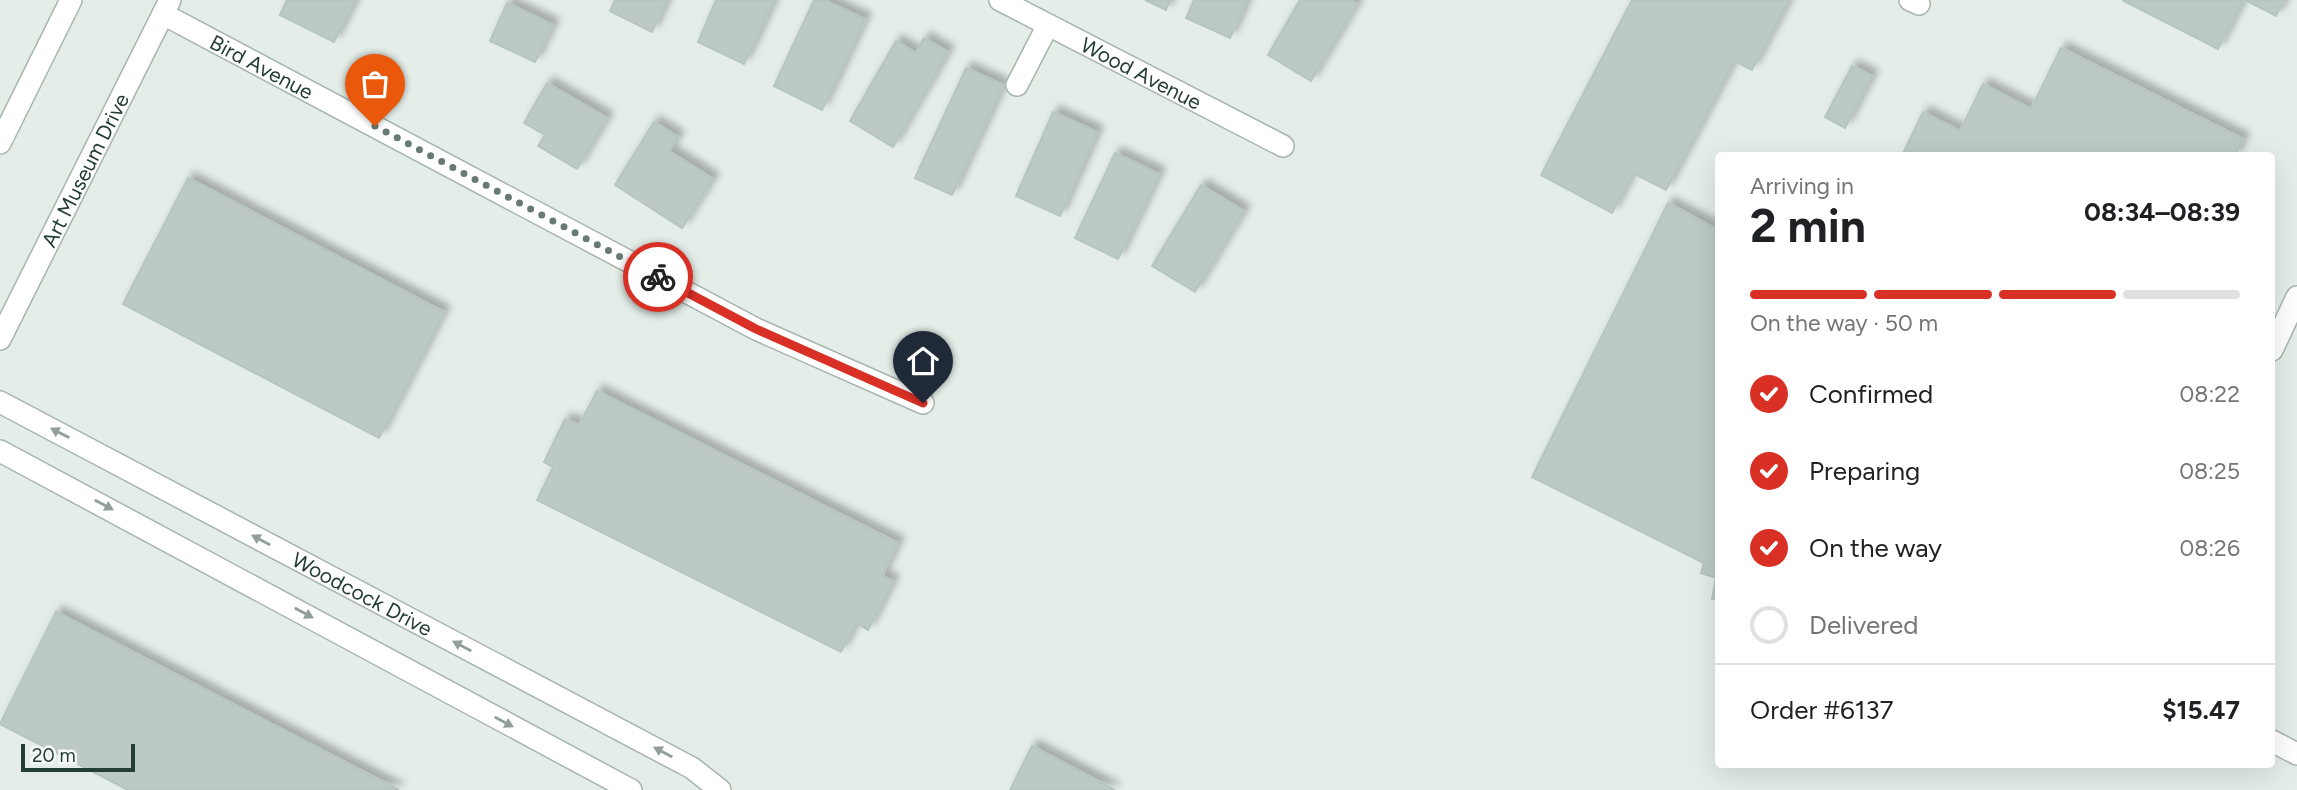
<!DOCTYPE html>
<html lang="en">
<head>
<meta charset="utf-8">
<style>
  :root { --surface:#fff; --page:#f2f2f2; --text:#202124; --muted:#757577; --line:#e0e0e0; --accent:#d93025 }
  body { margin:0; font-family:Figtree,sans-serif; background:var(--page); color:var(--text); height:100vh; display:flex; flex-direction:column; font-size:26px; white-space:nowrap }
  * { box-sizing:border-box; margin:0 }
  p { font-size:23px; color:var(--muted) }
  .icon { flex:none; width:38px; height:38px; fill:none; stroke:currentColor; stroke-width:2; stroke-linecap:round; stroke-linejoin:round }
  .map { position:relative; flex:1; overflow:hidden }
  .details { position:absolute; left:1715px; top:152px; width:560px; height:616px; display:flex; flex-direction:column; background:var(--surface); border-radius:7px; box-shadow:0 7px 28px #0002 }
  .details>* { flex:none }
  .scale { position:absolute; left:21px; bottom:18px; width:114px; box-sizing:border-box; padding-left:7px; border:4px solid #243e34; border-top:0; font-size:19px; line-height:24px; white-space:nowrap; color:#243e34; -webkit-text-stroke:5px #f4f9f6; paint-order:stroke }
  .pin { position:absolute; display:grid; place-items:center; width:60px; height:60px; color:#fff; margin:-72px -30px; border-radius:50% 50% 50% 0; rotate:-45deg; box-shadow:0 0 7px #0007 }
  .pin .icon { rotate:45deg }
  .courier { position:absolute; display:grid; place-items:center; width:70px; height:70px; margin:-35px; border:5px solid #d93025; border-radius:50%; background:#fff; color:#222; box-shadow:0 2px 9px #0007 }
  .headline em { font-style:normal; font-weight:700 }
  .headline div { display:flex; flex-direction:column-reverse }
  .headline { display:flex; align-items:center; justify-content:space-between; height:119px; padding:0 35px }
  h1 { font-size:46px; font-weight:700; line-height:52px }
  .bar { display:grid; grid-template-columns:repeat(4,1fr); gap:10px 7px; align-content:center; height:84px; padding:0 35px }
  .bar i { height:9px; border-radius:5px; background:var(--line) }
  .bar .on { background:var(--accent) }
  .bar p { grid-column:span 4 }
  .line { display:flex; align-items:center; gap:18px; padding:0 35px; border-top:2px solid var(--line) }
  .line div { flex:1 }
  ol { padding:0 35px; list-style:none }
  li { display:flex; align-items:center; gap:21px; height:77px }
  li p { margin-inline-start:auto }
  li .icon { padding:7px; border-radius:50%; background:var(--accent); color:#fff; stroke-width:4 }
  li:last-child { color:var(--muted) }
  li i { width:38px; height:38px; border:4px solid var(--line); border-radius:50% }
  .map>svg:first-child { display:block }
  .building { fill:#bccac3; stroke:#b6c6be; stroke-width:2; filter:url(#shadow) }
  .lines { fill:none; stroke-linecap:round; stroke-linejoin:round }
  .minor-casing { stroke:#a7b5ae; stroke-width:24 }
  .minor { stroke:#fff; stroke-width:21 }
  .oneway { fill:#929e9a }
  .done { stroke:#677b73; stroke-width:7; stroke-dasharray:0 12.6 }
  .route { stroke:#d93025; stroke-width:9 }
  .labels { text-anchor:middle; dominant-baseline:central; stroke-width:7; stroke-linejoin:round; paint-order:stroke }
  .street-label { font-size:21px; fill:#243e34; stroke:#f4f9f6 }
</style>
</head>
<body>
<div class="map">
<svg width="2297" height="790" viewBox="0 0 2297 790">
  <defs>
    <filter id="shadow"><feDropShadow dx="6" dy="-6" stdDeviation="3.5" flood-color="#0004"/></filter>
  </defs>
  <rect width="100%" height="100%" fill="#e4ede8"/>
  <g class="building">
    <path d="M287,0h68l-21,42 -54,-27z"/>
    <path d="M615,0h52l-15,32 -42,-21z"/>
    <path d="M716,0h58l-30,64 -46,-22z"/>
    <path d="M814,0h10l41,19 -43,91 -48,-24z"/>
    <path d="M1145,0h25l-4,10z"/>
    <path d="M1194,0h53l-17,38 -44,-20z"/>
    <path d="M1300,0h51l6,4 -46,77 -43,-26z"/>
    <path d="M1632,0h157l-37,70 -18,-9 -68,129 -33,-17 -21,40 -71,-38z"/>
    <path d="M2122,0h121l-25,49z"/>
    <path d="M2245,0h39l-8,16z"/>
    <path d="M507,3l46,22 -18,37 -45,-21z"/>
    <path d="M924,38l24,14 -55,95 -43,-26 46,-80 20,12z"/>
    <path d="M2061,48l182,91 -8,17h-333l21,-44 37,19 23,-47 48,25z"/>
    <path d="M1852,66l20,10 -27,52 -20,-11z"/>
    <path d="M966,68l37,17 -51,110 -37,-17z"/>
    <path d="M547,83l60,35 -30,51 -39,-23 7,-11 -21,-12z"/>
    <path d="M1053,112l44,20 -37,84 -44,-20z"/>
    <path d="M654,122l24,15 -9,14 44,28 -31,49 -67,-43z"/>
    <path d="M1115,153l44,21 -41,85 -43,-21z"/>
    <path d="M188,178l256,134 -65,126 -256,-134z"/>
    <path d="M1201,185l43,26 -49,81 -43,-26z"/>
    <path d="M1668,203l50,27v370l-6,-1 4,-21 -15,-5 3,-10 -172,-86z"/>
    <path d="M597,391l301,152 -16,33 11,5 -25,49 -12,-7 -15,29 -304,-152 16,-33 -9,-5 21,-43 14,6z"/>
    <path d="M56,612l343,178h-271l-128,-66z"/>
    <path d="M1032,746l83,44h-105z"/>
  </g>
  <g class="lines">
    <defs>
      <g id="minor">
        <path id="s1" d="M1000,0l283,146"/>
        <path d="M1910,0l9,4"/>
        <path id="s2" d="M163,14l593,315 167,74"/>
        <path d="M1017,85l31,-60"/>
        <path d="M0,143l71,-143"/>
        <path id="s3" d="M0,339l170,-339"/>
        <path d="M2272,350l25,-53"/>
        <path id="s4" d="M0,402l692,366 28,22"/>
        <path d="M0,451l631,339"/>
        <path d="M2272,741l25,13"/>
      </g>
    </defs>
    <use href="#minor" class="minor-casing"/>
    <use href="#minor" class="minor"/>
  </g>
  <defs><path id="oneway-solid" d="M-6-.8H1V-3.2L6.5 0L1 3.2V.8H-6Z" transform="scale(1.75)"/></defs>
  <g class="oneway">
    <use href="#oneway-solid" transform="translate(60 433) rotate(-153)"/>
    <use href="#oneway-solid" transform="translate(104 505) rotate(28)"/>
    <use href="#oneway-solid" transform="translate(261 540) rotate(-152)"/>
    <use href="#oneway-solid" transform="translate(304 613) rotate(28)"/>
    <use href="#oneway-solid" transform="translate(462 646) rotate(-152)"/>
    <use href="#oneway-solid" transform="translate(504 722) rotate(28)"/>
    <use href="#oneway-solid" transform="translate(663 752) rotate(-152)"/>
  </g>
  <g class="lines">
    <path class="done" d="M375,126l283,151"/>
    <path class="route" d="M658,277l98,52 167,74"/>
  </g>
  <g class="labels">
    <g class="street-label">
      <text stroke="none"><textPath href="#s2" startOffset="112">Bird Avenue</textPath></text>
      <text stroke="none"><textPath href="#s1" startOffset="159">Wood Avenue</textPath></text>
      <text stroke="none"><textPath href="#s3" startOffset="189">Art Museum Drive</textPath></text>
      <text stroke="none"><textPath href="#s4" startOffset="410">Woodcock Drive</textPath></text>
    </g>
  </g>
</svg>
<div class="scale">20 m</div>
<div class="pin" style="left:375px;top:126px;background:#ea580c"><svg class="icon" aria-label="bag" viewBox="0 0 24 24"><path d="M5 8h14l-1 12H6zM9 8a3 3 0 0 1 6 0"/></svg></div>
<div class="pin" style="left:923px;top:403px;background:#1f2937"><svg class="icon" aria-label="home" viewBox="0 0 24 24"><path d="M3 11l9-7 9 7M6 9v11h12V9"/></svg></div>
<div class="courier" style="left:658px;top:277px"><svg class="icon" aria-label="bike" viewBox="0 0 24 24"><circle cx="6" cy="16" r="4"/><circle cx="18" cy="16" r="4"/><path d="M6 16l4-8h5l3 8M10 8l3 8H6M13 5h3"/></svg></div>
<section class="details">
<div class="headline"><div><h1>2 min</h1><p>Arriving in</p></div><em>08:34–08:39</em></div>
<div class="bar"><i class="on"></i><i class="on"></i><i class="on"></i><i></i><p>On the way · 50 m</p></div>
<ol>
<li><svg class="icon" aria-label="check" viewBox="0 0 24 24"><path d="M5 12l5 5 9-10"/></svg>Confirmed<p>08:22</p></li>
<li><svg class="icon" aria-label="check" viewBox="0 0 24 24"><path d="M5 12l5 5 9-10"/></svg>Preparing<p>08:25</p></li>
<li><svg class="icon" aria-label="check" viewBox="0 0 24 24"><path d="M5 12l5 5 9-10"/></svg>On the way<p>08:26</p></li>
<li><i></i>Delivered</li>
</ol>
<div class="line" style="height:91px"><div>Order #6137</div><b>$15.47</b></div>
</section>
</div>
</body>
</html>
